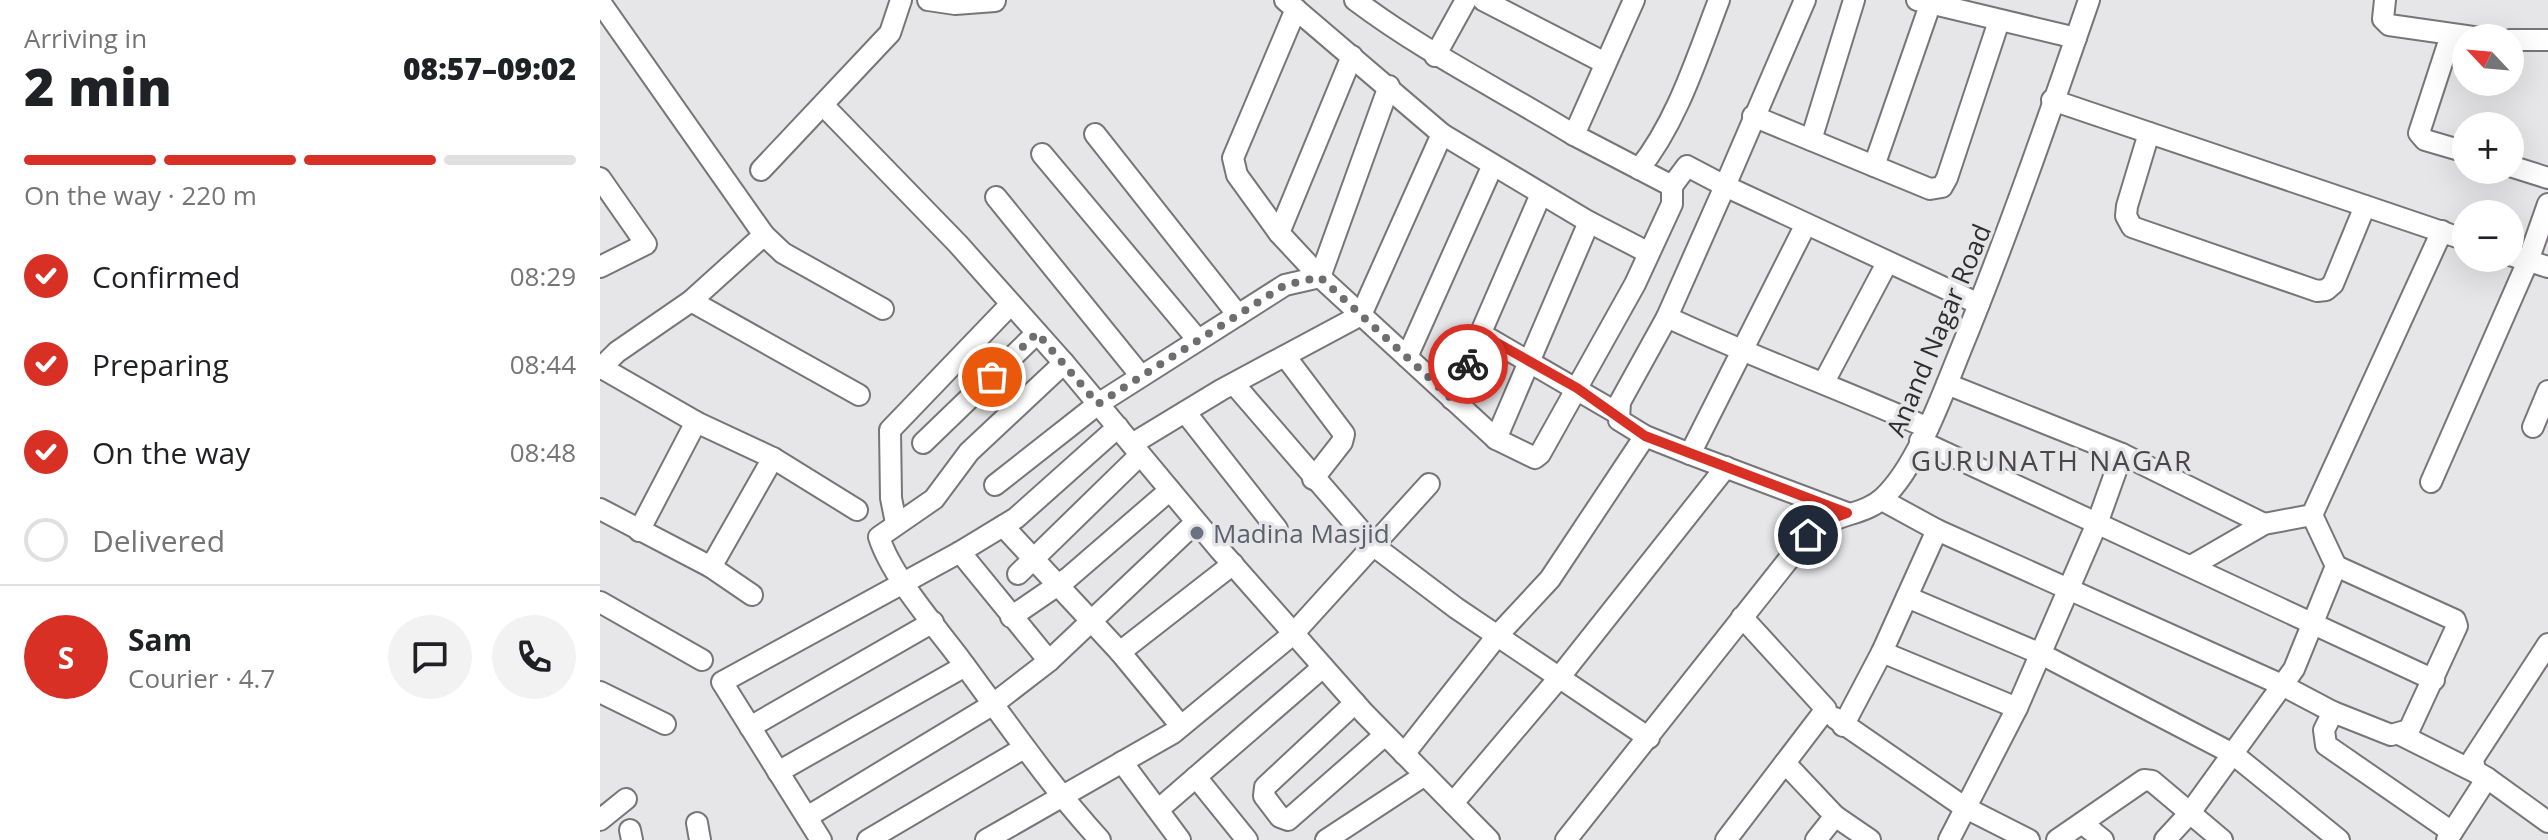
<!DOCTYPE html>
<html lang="en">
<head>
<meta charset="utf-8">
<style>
  :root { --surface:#fff; --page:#f2f2f2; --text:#202124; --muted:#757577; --line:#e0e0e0; --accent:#d93025 }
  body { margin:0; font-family:"Open Sans",sans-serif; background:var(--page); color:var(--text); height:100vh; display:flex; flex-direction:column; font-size:30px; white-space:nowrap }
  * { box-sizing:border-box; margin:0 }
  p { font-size:26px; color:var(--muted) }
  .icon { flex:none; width:44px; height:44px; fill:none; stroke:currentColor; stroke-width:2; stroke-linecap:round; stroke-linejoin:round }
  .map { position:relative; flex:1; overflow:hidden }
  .panel { display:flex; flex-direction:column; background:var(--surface); width:600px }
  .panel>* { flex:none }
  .needle { width:52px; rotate:296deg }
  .controls { position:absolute; left:1852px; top:24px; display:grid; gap:16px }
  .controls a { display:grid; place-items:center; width:72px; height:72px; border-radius:50%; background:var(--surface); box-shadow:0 8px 32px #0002; font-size:40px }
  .pin { position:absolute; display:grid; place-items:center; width:68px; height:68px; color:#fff; margin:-34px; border:4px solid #fff; border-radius:50%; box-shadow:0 2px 8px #0007 }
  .courier { position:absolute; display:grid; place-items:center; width:80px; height:80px; margin:-40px; border:6px solid #d93025; border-radius:50%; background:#fff; color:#222; box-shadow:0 2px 10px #0007 }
  .overview em { font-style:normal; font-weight:800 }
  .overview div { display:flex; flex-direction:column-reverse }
  .overview { display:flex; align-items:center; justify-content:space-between; height:136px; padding:0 24px }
  h1 { font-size:52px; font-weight:800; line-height:60px }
  .bar { display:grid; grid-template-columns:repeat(4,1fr); gap:12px 8px; align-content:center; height:96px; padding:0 24px }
  .bar i { height:10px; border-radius:6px; background:var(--line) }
  .bar .active { background:var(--accent) }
  .bar p { grid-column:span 4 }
  .line { display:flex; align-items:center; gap:20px; padding:0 24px; border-top:2px solid var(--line) }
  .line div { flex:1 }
  .round { display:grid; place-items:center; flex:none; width:84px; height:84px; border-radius:42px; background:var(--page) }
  ol { padding:0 24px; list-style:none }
  li { display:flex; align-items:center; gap:24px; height:88px }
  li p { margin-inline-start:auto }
  li .icon { padding:8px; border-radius:50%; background:var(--accent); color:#fff; stroke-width:4 }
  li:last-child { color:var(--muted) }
  li i { width:44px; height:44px; border:4px solid var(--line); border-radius:50% }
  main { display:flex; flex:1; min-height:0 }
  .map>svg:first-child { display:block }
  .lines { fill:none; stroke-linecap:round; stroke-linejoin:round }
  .minor-casing { stroke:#777578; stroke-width:24 }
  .minor { stroke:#fff; stroke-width:20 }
  .done { stroke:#6f6e6f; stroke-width:8; stroke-dasharray:0 14.4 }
  .route { stroke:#d93025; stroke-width:10 }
  .worship-dot { fill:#6b7280; stroke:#e6e5e7; stroke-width:3 }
  .labels { text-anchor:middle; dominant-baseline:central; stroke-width:7; stroke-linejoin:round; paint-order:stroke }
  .street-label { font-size:26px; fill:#2f2e2f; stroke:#e6e5e7 }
  .worship-label { font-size:26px; fill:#5b616d; stroke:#e6e5e7; text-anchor:start }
  .neighbourhood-label { font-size:28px; letter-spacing:2px; fill:#494749; stroke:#e6e5e7 }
</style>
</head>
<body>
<main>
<section class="panel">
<div class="overview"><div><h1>2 min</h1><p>Arriving in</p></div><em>08:57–09:02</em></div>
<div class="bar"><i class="active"></i><i class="active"></i><i class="active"></i><i></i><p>On the way · 220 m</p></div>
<ol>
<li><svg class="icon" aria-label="check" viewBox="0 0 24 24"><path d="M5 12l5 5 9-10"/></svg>Confirmed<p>08:29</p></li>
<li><svg class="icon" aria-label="check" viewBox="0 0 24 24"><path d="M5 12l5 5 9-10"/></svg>Preparing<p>08:44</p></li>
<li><svg class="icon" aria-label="check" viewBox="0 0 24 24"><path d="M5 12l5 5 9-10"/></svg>On the way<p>08:48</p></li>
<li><i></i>Delivered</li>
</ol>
<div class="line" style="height:144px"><b class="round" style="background:var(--accent);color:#fff">S</b><div><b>Sam</b><p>Courier · 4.7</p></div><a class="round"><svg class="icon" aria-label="chat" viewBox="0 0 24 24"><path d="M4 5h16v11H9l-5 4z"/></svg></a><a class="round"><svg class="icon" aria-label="phone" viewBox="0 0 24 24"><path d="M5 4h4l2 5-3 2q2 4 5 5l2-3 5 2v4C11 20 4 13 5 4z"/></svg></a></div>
</section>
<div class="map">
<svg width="1948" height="840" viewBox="0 0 1948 840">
  <rect width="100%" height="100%" fill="#e6e5e7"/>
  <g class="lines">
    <defs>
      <g id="minor">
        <path d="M328,0l27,4 40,-3"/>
        <path d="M685,0l157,134 147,88 60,31"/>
        <path d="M755,0c69,52 146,90 219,135"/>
        <path d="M883,0l122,63"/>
        <path d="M1034,0l-60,135 98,51 15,-20 38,20 80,-186"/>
        <path d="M1254,0l-43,140 63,26"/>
        <path d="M1317,0l159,38"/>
        <path d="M1785,0l-2,19 6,6 91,13"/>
        <path d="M0,2l164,233 19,18 100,56"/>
        <path d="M1330,5l-56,161 56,23 12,-2 5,-9 52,-157"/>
        <path d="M1851,35l-32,98 6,7 41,12"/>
        <path d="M1910,40h38"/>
        <path d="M752,56l-73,177 41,44 69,-191"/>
        <path d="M835,56l31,-56"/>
        <path d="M1452,100l414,140"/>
        <path d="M223,105l135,139 106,119 156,187 144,163 125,127"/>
        <path d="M1153,116l58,24"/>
        <path d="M1549,133l-22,73 -1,10 6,11 185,64 9,-1 7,-6 32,-78"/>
        <path d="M495,134l143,181"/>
        <path d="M442,154l156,186"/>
        <path d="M1910,166l38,12"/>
        <path d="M1039,169c38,-47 58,-112 80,-169"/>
        <path d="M161,170l129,-137 11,-33"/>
        <path d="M0,178l46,66 -46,23"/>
        <path d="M396,197l145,179"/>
        <path d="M679,233l-42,-58 -4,-17 63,-149"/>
        <path d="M1910,255l38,12"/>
        <path d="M91,301l168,94"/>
        <path d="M1067,317c85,40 174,72 261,111"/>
        <path d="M881,334l136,79"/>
        <path d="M685,356l59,78 -2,8 -29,37"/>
        <path d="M807,357l85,-190"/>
        <path d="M464,363l-95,89 -35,47 -55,38c12,38 53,85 78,118 47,63 90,127 143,185"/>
        <path d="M2,368l94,54 77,36 84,52"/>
        <path d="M0,369l17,-17 74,-51 73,-66"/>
        <path d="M1224,382l63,-119"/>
        <path d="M634,384l140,162 82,62 193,130"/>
        <path d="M1347,384l175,70 142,70"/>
        <path d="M852,399l89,-205"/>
        <path d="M585,412l92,117"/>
        <path d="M518,427l-102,91 -56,34 89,109 147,-139"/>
        <path d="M1933,427l15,-36"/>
        <path d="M896,439l93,-217"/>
        <path d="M1320,441l514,239"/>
        <path d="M323,443l114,-110"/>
        <path d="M532,444l89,-54 140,-75 81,-181"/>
        <path d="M1090,454l115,-228"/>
        <path d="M1831,482l97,-221 20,-57"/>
        <path d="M395,485l103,-81 187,-119 35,-8 176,162 39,19 5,-4 95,-170 37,-80v-18"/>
        <path d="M0,509l111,58 41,28"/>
        <path d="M1247,513l-157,-59 -45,-18 -26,-16 1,-18 47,-85 58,-131 254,118"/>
        <path d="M296,523l-5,-25 -1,-68 121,-126"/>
        <path d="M403,526l117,126 61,74"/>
        <path d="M1337,530l345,155 51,27 58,23 18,-5 48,-104 -2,-6 -119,-54"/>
        <path d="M39,531l57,-109"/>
        <path d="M1593,565l71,-41 48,-9"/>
        <path d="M111,567l62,-109"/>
        <path d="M418,574l122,-119"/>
        <path d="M1307,597l134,57 192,100 106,86"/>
        <path d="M0,602l102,58"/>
        <path d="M411,617l57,-39 102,-88"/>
        <path d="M520,652l113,-88"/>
        <path d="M1282,652l135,56"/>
        <path d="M0,692l65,32"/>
        <path d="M755,703l-90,84 -1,9 16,21 8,3 97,-85"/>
        <path d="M1733,712l-9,18 2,15 126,87"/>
        <path d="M1235,718l129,89 65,33"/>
        <path d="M1243,726l39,-74 55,-122 -55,-30"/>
        <path d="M150,727l183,-105"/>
        <path d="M1801,735l76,38"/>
        <path d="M804,754l93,-118 53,-57 95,-143"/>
        <path d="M522,762l58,78"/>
        <path d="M1185,763l50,53 -19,24"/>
        <path d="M178,772l187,-106"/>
        <path d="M596,777l51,63"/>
        <path d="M1887,778l61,44"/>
        <path d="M853,803l105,-124 168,-212"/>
        <path d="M559,809l164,-142"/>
        <path d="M1235,816l35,24"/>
        <path d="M207,817l185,-112 57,-44"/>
        <path d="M0,820l26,-21"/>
        <path d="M97,823l3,17"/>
        <path d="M1482,823l21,17"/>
        <path d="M30,830l2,10"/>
        <path d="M221,840l-99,-158 238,-130"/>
        <path d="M268,840l156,-92"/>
        <path d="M386,840l187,-107 120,-99 136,-150"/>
        <path d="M726,840l99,-65"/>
        <path d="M966,840l242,-305c24,-22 56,-19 75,-37 33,-30 59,-102 76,-144 48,-117 89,-235 130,-354"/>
        <path d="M1126,840l100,-131 -84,-92"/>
        <path d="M1349,840l68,-132 81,-187 24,-67"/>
        <path d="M1457,840l87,-60 8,1 70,59"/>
        <path d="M1565,840l24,-26 105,-145 42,-103 -24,-51 130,-284"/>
        <path d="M1847,840l40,-62 -12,-7 -2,-12 75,-115"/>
      </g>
    </defs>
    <use href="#minor" class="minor-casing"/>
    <use href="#minor" class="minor"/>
  </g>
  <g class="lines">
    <path class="done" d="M392,377l45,-44 61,71 187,-119 35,-8 132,122 16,-35"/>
    <path class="route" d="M868,364l13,-30 96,54 68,48 202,77 -20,7 -19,15"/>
  </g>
  <circle class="worship-dot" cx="597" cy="533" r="8"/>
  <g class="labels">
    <g class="street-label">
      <text transform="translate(1338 330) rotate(-67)">Anand Nagar Road</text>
    </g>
    <g class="worship-label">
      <text x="613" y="533">Madina Masjid</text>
    </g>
    <g class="neighbourhood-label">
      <text x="1452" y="460">GURUNATH NAGAR</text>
    </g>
  </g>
</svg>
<div class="controls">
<a><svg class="needle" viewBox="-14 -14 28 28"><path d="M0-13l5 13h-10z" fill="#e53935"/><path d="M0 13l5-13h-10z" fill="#757577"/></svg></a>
<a>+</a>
<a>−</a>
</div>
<div class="pin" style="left:392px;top:377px;background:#ea580c"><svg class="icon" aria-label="bag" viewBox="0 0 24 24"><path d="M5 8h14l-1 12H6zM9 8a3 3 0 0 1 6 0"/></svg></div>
<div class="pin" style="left:1208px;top:535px;background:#1f2937"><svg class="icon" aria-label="home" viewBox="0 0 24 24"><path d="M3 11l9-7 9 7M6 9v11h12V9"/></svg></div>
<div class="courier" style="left:868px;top:364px"><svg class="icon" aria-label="bike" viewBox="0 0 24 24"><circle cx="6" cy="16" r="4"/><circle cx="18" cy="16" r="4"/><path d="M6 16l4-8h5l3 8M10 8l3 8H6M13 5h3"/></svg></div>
</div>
</main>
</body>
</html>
